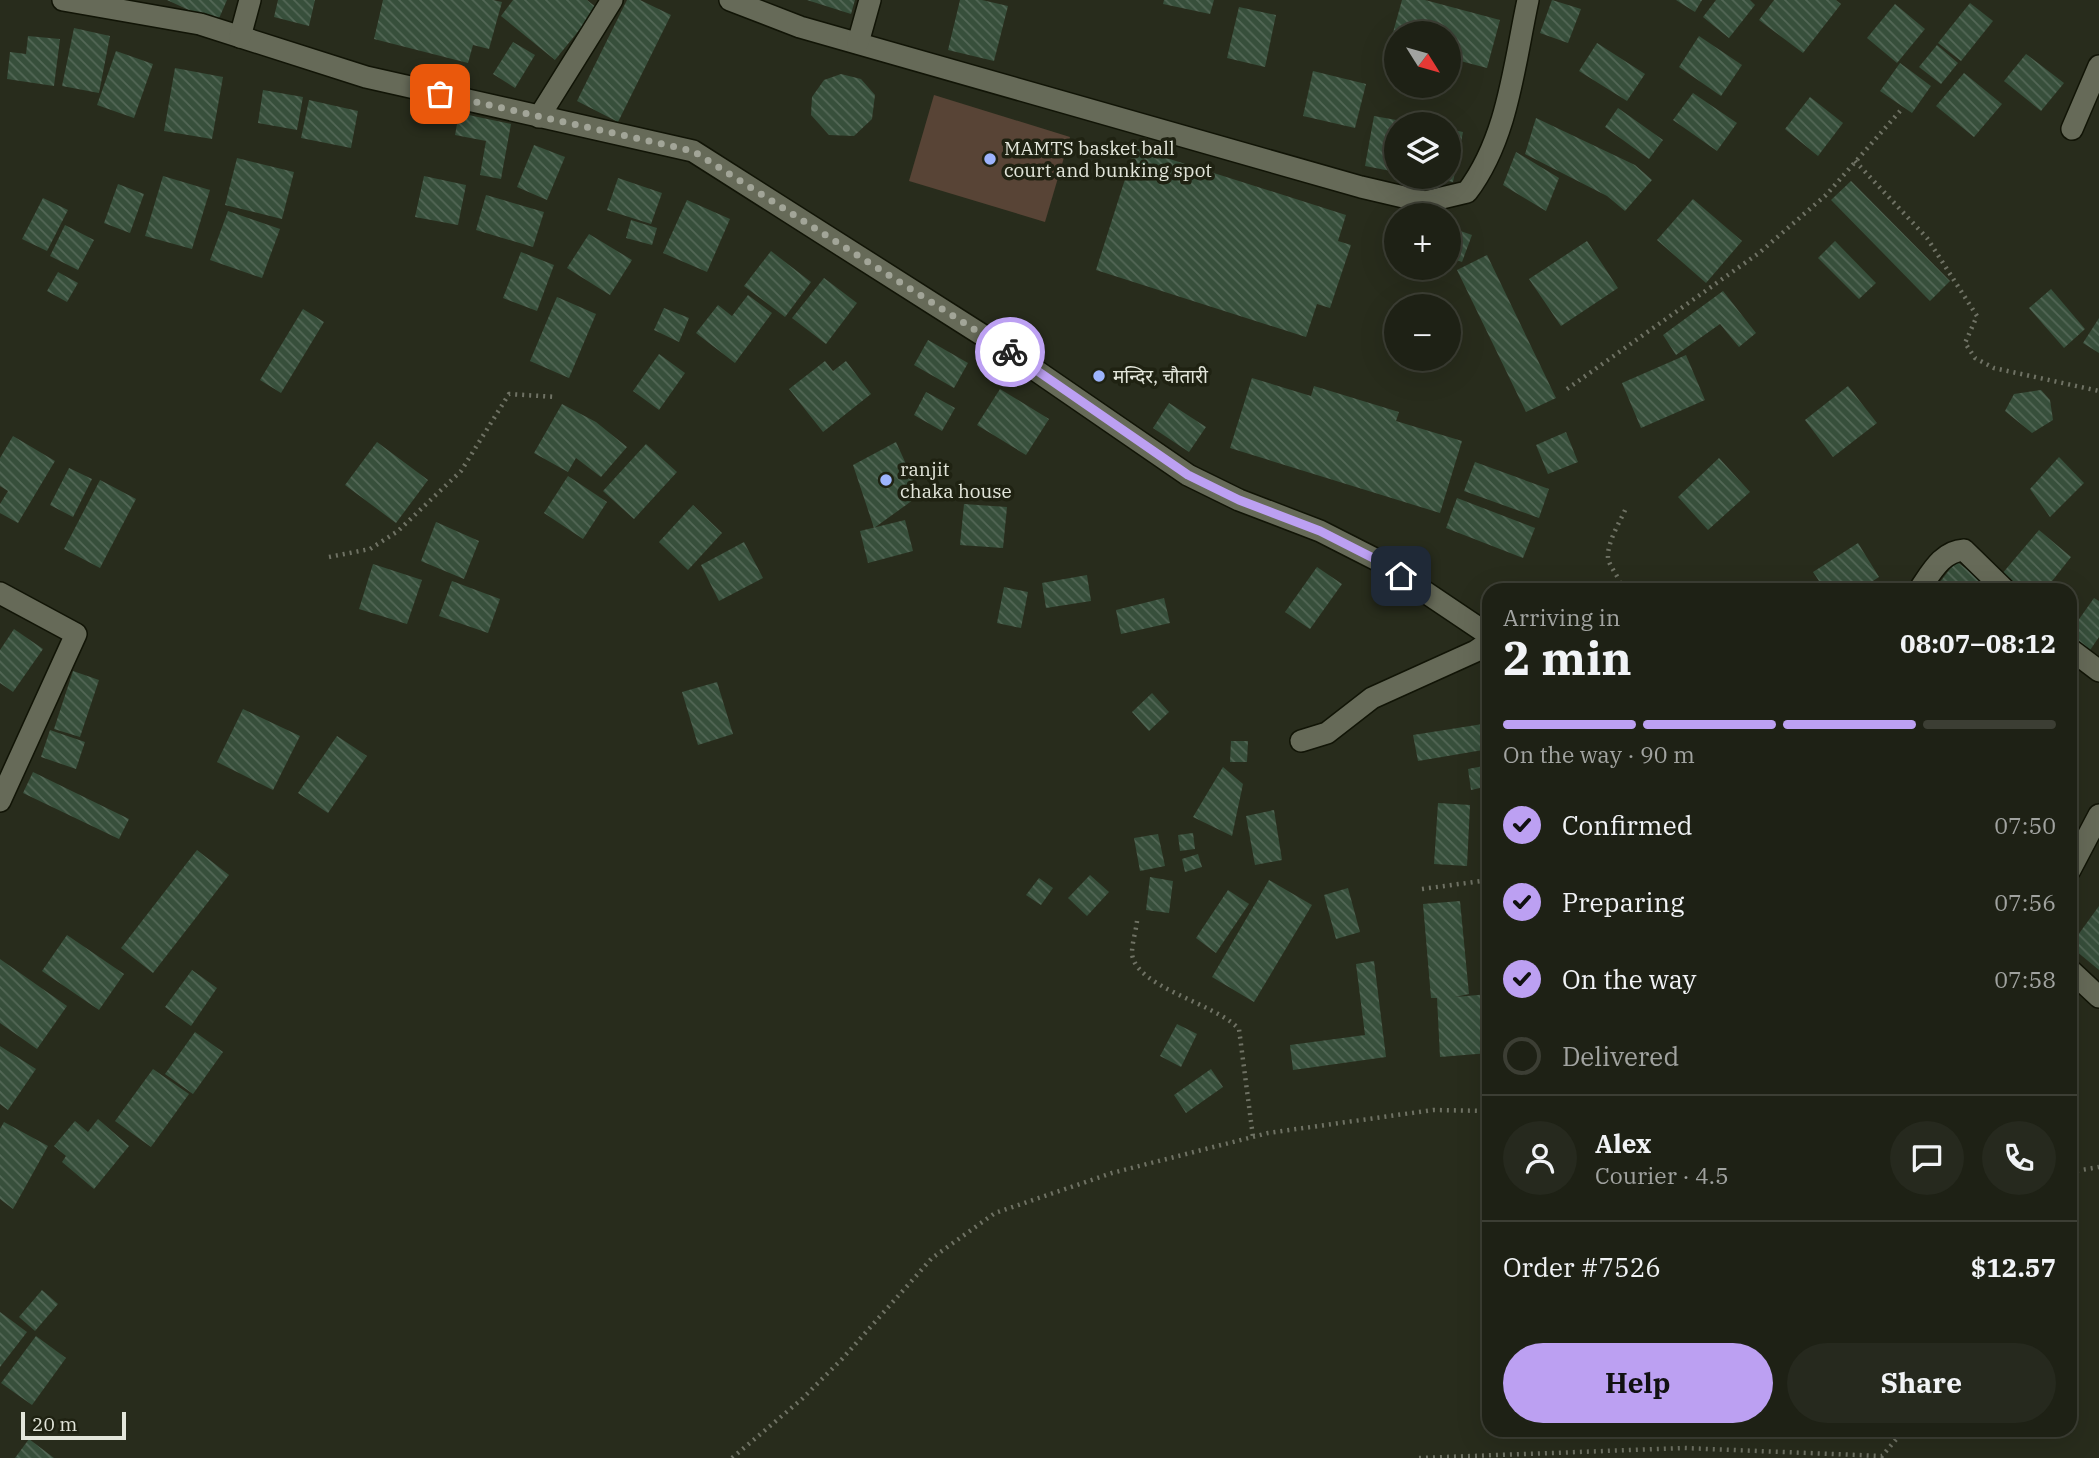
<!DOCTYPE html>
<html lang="en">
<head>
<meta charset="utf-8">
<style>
  :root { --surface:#1e2115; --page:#26291e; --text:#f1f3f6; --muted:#a1a3a0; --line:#3c3e34; --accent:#bca0f2 }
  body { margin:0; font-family:"IBM Plex Serif","Noto Sans Devanagari",serif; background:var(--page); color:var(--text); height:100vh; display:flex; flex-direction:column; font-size:26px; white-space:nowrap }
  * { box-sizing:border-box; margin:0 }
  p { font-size:23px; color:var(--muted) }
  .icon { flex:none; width:38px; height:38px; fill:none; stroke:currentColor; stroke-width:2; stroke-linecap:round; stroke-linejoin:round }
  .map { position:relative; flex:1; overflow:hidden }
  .drawer { position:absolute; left:1482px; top:583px; width:595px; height:854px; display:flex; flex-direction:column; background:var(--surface); border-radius:21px; box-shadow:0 7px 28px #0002,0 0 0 2px var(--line) }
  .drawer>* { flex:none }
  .needle { width:46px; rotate:127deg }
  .buttons { position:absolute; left:1384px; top:21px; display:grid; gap:14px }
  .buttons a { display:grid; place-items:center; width:77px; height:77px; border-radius:50%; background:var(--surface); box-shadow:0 7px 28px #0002,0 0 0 2px var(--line); font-size:35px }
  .scale { position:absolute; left:21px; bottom:18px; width:105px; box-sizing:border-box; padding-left:7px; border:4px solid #e3e6db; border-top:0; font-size:19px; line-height:24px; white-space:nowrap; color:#e3e6db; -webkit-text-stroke:5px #1f2212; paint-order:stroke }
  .pin { position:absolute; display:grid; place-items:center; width:60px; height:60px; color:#fff; margin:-30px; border-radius:14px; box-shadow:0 4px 10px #0006 }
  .courier { position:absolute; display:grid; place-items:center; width:70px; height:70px; margin:-35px; border:5px solid #bca0f2; border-radius:50%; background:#fff; color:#222; box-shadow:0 2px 9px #0007 }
  .overview em { font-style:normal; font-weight:700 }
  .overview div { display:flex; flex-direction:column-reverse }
  .overview { display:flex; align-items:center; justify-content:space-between; height:119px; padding:0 21px }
  h1 { font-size:46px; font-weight:700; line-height:52px }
  .bar { display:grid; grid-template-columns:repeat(4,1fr); gap:10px 7px; align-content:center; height:84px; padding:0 21px }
  .bar i { height:9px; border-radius:5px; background:var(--line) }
  .bar .current { background:var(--accent) }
  .bar p { grid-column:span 4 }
  .line { display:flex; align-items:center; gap:18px; padding:0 21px; border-top:2px solid var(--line) }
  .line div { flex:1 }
  .round { display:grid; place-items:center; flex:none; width:74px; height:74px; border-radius:37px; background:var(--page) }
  ol { padding:0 21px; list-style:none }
  li { display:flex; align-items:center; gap:21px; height:77px }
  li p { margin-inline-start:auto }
  li .icon { padding:7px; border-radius:50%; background:var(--accent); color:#111; stroke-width:4 }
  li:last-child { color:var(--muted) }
  li i { width:38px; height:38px; border:4px solid var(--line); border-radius:50% }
  .button { display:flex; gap:14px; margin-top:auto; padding:14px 21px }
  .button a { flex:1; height:80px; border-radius:42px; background:var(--accent); color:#111; font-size:28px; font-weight:700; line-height:80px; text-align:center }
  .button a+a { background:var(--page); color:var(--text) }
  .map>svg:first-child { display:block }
  .park { fill:#584436 }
  .building { fill:url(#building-back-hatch) }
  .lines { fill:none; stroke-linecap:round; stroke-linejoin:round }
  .minor-casing { stroke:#111406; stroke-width:24 }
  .path { stroke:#6f7264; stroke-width:4.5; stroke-dasharray:2 5; stroke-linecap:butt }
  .minor { stroke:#666a58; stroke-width:21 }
  .done { stroke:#a2a598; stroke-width:7; stroke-dasharray:0 12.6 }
  .route { stroke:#bca0f2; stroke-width:9 }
  .poi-dot { fill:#9db4fd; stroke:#1f2212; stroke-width:2.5 }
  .labels { text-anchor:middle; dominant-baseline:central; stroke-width:7; stroke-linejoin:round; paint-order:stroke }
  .poi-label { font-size:19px; fill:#e3e6db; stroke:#1f2212; text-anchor:start }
</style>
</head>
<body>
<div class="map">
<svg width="2099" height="1458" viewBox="0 0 2099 1458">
  <defs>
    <pattern id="building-back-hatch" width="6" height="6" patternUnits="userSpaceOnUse" patternTransform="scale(1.75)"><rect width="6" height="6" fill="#374f3b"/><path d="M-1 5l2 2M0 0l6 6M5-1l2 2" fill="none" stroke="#546857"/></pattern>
  </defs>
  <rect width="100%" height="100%" fill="#282c1c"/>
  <path class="park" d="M934,95l136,42 -25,85 -136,-41z"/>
  <g class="building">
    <path d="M167,0h60l-10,23z"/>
    <path d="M278,0h37l-6,26 -35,-9z"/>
    <path d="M383,0h110l9,2 -13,47 -16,-4 -5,18 -94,-24z"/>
    <path d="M513,0h74l10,8 -42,52 -54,-44z"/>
    <path d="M627,0h13l31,15 -53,107 -41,-21z"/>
    <path d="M807,0h48l-4,14z"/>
    <path d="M960,0h22l26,6 -14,55 -46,-11z"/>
    <path d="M1164,0h50l-4,14 -47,-10z"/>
    <path d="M1402,0h23l75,20 -13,48 -38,-10v-25l-57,3z"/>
    <path d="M1552,0l29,9 -13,34 -28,-10z"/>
    <path d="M1676,0h26l-7,12z"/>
    <path d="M1716,0h34l5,5 -26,33 -26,-21z"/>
    <path d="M1774,0h62l5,4 -38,49 -44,-33z"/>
    <path d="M1970,3l23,18 -32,40 -23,-18z"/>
    <path d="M1895,4l30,25 -28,34 -30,-25z"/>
    <path d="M1239,7l37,8 -11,52 -38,-9z"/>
    <path d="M74,28l36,8 -11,57 -37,-7z"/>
    <path d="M28,36l32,3 -6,47 -47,-7 3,-27 16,2z"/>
    <path d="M1699,36l43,29 -21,31 -42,-29z"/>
    <path d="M513,42l22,13 -20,33 -22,-14z"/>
    <path d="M1597,43l48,31 -18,27 -48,-30z"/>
    <path d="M1937,45l21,18 -17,21 -22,-17z"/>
    <path d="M116,51l37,13 -19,54 -37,-13z"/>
    <path d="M2026,54l38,29 -23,28 -37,-30z"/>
    <path d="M1900,63l31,23 -19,27 -32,-22z"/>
    <path d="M175,68l48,9 -11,62 -48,-8z"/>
    <path d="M1313,71l53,13 -11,44 -52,-12z"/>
    <path d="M1964,73l38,31 -28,33 -38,-31z"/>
    <path d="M841,74l20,5 14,16 -3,24 -18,17 -25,-1 -18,-20 1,-18 12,-17z"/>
    <path d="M263,90l40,7 -6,33 -39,-7z"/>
    <path d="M1693,93l44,30 -20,28 -44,-31z"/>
    <path d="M1810,97l33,26 -25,33 -33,-27z"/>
    <path d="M309,100l49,11 -7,37 -50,-10z"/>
    <path d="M1618,108l45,32 -14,19 -44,-32z"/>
    <path d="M459,113l52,11 -10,55 -21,-4 6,-34 -31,-6z"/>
    <path d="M1374,116l39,7 -17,1v48l-31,-6z"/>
    <path d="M1536,118l99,47 17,15 -27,31 -18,-15 -82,-42z"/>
    <path d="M1449,129l14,3 -10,50 -21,-4 17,-1z"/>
    <path d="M534,145l31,12 -18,43 -30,-13z"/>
    <path d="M1135,148l211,67 -8,26 13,4 -21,63 -13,-4 -11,33 -210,-67z"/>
    <path d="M1516,152l43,26 -13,33 -43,-26z"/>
    <path d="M237,158l57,14 -12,47 -57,-14z"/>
    <path d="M163,176l47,14 -18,59 -47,-13z"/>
    <path d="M424,176l42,9 -8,40 -43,-8z"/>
    <path d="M618,178l44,15 -11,31 -44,-14z"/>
    <path d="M1851,181l99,100 -20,20 -99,-101z"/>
    <path d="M118,184l26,10 -14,39 -26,-10z"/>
    <path d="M486,195l58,17 -11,35 -57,-17z"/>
    <path d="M43,198l25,12 -21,41 -25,-12z"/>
    <path d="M1693,199l49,42 -36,42 -49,-43z"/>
    <path d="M687,200l43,19 -23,53 -44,-19z"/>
    <path d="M228,211l52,18 -18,49 -52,-18z"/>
    <path d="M631,220l26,8 -5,17 -26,-7z"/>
    <path d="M65,225l29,15 -16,30 -28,-14z"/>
    <path d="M1449,227l23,8 -10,27 -13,-5z"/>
    <path d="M589,234l43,26 -22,35 -43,-27z"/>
    <path d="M1587,241l31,47 -57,38 -32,-47z"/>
    <path d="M1835,241l41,42 -17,16 -41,-41z"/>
    <path d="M771,251l40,31 -26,35 -41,-31z"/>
    <path d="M521,252l33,13 -17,46 -34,-13z"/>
    <path d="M1487,255l69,143 -30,14 -69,-142z"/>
    <path d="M58,272l20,11 -11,19 -20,-11z"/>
    <path d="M824,278l33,25 -31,41 -34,-26z"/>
    <path d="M2051,289l34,40 -21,19 -35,-40z"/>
    <path d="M1723,291l33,42 -17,14 -19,-23 -44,31 -13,-20z"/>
    <path d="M748,295l24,18 -37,50 -39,-30 22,-28 14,11z"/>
    <path d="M557,297l39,17 -27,64 -39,-17z"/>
    <path d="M664,308l25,10 -10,24 -25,-12z"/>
    <path d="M303,309l21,13 -43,71 -21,-13z"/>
    <path d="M2099,318v35l-16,-10z"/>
    <path d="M928,340l40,23 -14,25 -40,-23z"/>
    <path d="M659,354l26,19 -26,37 -26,-19z"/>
    <path d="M1686,355l19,45 -64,28 -19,-45z"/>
    <path d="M825,361l8,10 13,-10 25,33 -48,38 -34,-43z"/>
    <path d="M1252,378l59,18 3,-10 85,26 -3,9 66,20 -22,72 -210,-65z"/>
    <path d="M1848,386l29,37 -44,34 -28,-37z"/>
    <path d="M1000,389l49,30 -23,36 -49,-30z"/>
    <path d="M2041,390l9,10 3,20 -21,13 -27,-22 9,-17z"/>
    <path d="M926,392l29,16 -13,23 -28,-16z"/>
    <path d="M1169,403l37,24 -17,25 -36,-24z"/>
    <path d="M562,404l34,18 31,25 -26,30 -25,-19 -8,14 -34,-19z"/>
    <path d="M1566,432l12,30 -30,12 -12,-29z"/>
    <path d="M13,436l42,25 -37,62 -18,-10v-9l8,-13 -8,-5v-28z"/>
    <path d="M377,442l51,38 -32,43 -51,-38z"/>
    <path d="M896,442l24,53 -46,33 -21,-63z"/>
    <path d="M646,444l31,28 -43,47 -31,-28z"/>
    <path d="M2059,457l25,26 -34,34 -20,-28z"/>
    <path d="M1719,458l31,34 -42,38 -30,-33z"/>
    <path d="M1475,462l74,27 -10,29 -75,-27z"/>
    <path d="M69,468l23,11 -19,38 -23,-12z"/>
    <path d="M568,476l39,26 -24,37 -39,-26z"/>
    <path d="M100,480l36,19 -36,69 -36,-19z"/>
    <path d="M1457,498l78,30 -12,30 -77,-30z"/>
    <path d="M964,504l43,3 -4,41 -43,-3z"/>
    <path d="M693,505l29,28 -34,37 -29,-28z"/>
    <path d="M905,520l8,31 -45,12 -8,-32z"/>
    <path d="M436,522l43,19 -15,38 -43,-18z"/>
    <path d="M2039,530l32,27 -26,33h-26l-18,-15z"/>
    <path d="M744,542l19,36 -44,23 -18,-36z"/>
    <path d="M1858,543l21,34 -20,13h-34l-12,-18z"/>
    <path d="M1956,561l34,26 -2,3h-54z"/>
    <path d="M373,564l49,16 -15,44 -48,-15z"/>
    <path d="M1317,567l25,17 -32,45 -25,-17z"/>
    <path d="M1087,575l4,26 -45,7 -4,-25z"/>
    <path d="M452,581l48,18 -12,34 -49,-17z"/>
    <path d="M1004,587l24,5 -7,36 -24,-5z"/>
    <path d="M1164,598l6,25 -49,11 -5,-24z"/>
    <path d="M2094,598l5,3v36l-13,19 -16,-11v-13z"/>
    <path d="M14,629l29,20 -30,43 -13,-9v-33z"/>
    <path d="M73,671l26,9 -19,57 -26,-8z"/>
    <path d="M717,682l16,52 -35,11 -16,-53z"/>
    <path d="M1152,693l17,19 -20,19 -17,-19z"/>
    <path d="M243,709l57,27 -27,54 -56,-28z"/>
    <path d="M1489,723v26l-71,12 -5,-26z"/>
    <path d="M50,730l35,12 -9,27 -35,-12z"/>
    <path d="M337,736l30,20 -39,57 -30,-20z"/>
    <path d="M1231,741h17l-1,21h-17z"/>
    <path d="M1489,765v21l-18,4 -3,-21z"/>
    <path d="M1223,767l20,17 -11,52 -39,-19z"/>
    <path d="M33,772l96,47 -10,20 -96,-46z"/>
    <path d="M1438,803l32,2 -3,61 -33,-2z"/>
    <path d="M1274,810l8,50 -27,5 -9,-49z"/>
    <path d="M1193,833l2,16 -15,2 -2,-16z"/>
    <path d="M1158,834l7,32 -25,5 -6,-33z"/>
    <path d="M197,850l32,25 -76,98 -32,-25z"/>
    <path d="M1198,854l4,13 -17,5 -3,-13z"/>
    <path d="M1090,875l19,17 -22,24 -19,-18z"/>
    <path d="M1150,877l23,4 -4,32 -23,-3z"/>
    <path d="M1039,878l14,10 -12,17 -15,-10z"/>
    <path d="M1269,880l43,25 -58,97 -42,-25z"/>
    <path d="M1348,888l12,44 -24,7 -12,-44z"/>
    <path d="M1228,890l21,14 -33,49 -20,-15z"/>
    <path d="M1460,901l9,93 -14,3 34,-3v59l-49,4 -3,-59h-6l-8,-94z"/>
    <path d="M2099,906v64l-29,-24z"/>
    <path d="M67,935l57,39 -25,36 -57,-39z"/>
    <path d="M0,959l67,47 -30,43 -37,-26z"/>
    <path d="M1374,961l12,96 -93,13 -3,-25 75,-10 -9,-71z"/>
    <path d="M192,970l25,18 -26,38 -26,-19z"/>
    <path d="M1177,1024l20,10 -16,33 -21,-11z"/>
    <path d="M195,1032l28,20 -30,42 -28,-20z"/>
    <path d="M0,1046l36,23 -28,41 -8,-6z"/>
    <path d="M153,1069l36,25 -38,53 -36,-26z"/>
    <path d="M1211,1069l12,18 -37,26 -12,-18z"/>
    <path d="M98,1119l31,27 -35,43 -32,-27 4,-6 -12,-10 21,-25 13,11z"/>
    <path d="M4,1122l44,24 -35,63 -13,-10v-70z"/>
    <path d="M42,1290l16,14 -23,27 -16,-14z"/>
    <path d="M0,1312l27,20 -27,35z"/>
    <path d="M36,1336l30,22 -34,47 -31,-22z"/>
    <path d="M29,1439l25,19h-39z"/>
  </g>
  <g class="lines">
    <defs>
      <g id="minor">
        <path d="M63,0l137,24 166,53 327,74 316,201 179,123 51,25 81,31 59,30 110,74"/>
        <path d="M730,0l70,27 561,160 64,15 42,-10c41,-54 47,-127 61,-192"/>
        <path d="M240,37l10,-37"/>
        <path d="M858,43l12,-43"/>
        <path d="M539,117l73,-117"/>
        <path d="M2072,129l27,-63"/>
        <path d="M1919,590c12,-17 23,-39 45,-40l41,40"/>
        <path d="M0,593l76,41 -76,167"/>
        <path d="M2070,649l29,22"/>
        <path d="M1301,741l26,-8 45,-35 104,-47 13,-9"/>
        <path d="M2070,870l29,-55"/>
        <path d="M2070,970l29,27"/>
      </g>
    </defs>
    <use href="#minor" class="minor-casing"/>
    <g class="path">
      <path d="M1855,161l72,77 50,78 -12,27 10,15 19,10 105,23"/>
      <path d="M1567,389l192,-136 67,-58 74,-84"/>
      <path d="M329,557l41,-8 28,-18 63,-60 48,-77 48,3"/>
      <path d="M1621,590c0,-13 -11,-21 -13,-32 -1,-16 12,-36 18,-50"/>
      <path d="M1422,889l67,-9"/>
      <path d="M1137,921c-1,10 -5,22 -5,32 2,34 83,50 107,76l14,108"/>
      <path d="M2070,1172l29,-5"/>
      <path d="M732,1458l70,-59 40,-40 90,-101 63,-45 117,-40 156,-40 165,-23 56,1"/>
      <path d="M1419,1458l265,-10 198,8 22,-26"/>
    </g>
    <use href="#minor" class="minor"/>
  </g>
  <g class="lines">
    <path class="done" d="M440,94l253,57 317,201"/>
    <path class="route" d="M1010,352l178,123 51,25 81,31 59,30 22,15"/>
  </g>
  <g class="poi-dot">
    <circle cx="990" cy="159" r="7"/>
    <circle cx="1099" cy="376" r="7"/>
    <circle cx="886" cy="480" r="7"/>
  </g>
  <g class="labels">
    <g class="poi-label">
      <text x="1004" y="148">MAMTS basket ball<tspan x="1004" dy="22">court and bunking spot</tspan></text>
      <text x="1113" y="376">मन्दिर, चौतारी</text>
      <text x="900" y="469">ranjit<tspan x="900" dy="22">chaka house</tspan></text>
    </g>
  </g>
</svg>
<div class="buttons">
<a><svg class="needle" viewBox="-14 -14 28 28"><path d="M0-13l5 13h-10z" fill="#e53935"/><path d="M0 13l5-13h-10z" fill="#a1a3a0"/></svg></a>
<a><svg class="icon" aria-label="layers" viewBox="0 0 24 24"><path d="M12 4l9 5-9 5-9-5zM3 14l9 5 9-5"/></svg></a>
<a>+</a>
<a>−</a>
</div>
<div class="scale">20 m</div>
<div class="pin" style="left:440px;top:94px;background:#ea580c"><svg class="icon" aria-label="bag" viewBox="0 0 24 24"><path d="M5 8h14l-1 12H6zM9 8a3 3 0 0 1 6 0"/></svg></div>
<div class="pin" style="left:1401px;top:576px;background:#1f2937"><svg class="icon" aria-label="home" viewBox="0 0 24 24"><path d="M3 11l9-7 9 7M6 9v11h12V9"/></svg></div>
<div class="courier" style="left:1010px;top:352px"><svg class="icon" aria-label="bike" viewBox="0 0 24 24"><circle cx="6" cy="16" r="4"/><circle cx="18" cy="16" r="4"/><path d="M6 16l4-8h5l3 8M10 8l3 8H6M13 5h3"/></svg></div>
<section class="drawer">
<div class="overview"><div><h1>2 min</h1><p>Arriving in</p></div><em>08:07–08:12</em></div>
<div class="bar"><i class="current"></i><i class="current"></i><i class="current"></i><i></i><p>On the way · 90 m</p></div>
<ol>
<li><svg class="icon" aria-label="check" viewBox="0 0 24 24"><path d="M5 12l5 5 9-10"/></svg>Confirmed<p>07:50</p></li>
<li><svg class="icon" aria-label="check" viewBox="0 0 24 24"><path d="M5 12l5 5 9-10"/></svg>Preparing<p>07:56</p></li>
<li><svg class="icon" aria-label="check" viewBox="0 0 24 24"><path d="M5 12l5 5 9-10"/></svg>On the way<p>07:58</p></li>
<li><i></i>Delivered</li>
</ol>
<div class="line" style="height:126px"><a class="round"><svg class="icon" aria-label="person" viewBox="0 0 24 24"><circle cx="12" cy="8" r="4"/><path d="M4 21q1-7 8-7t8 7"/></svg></a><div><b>Alex</b><p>Courier · 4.5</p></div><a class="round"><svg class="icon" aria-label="chat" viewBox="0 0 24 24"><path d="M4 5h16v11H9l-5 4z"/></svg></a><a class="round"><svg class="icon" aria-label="phone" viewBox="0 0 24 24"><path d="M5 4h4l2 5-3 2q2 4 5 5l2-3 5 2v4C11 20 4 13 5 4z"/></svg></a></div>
<div class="line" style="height:91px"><div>Order #7526</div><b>$12.57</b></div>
<div class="button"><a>Help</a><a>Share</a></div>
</section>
</div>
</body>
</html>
